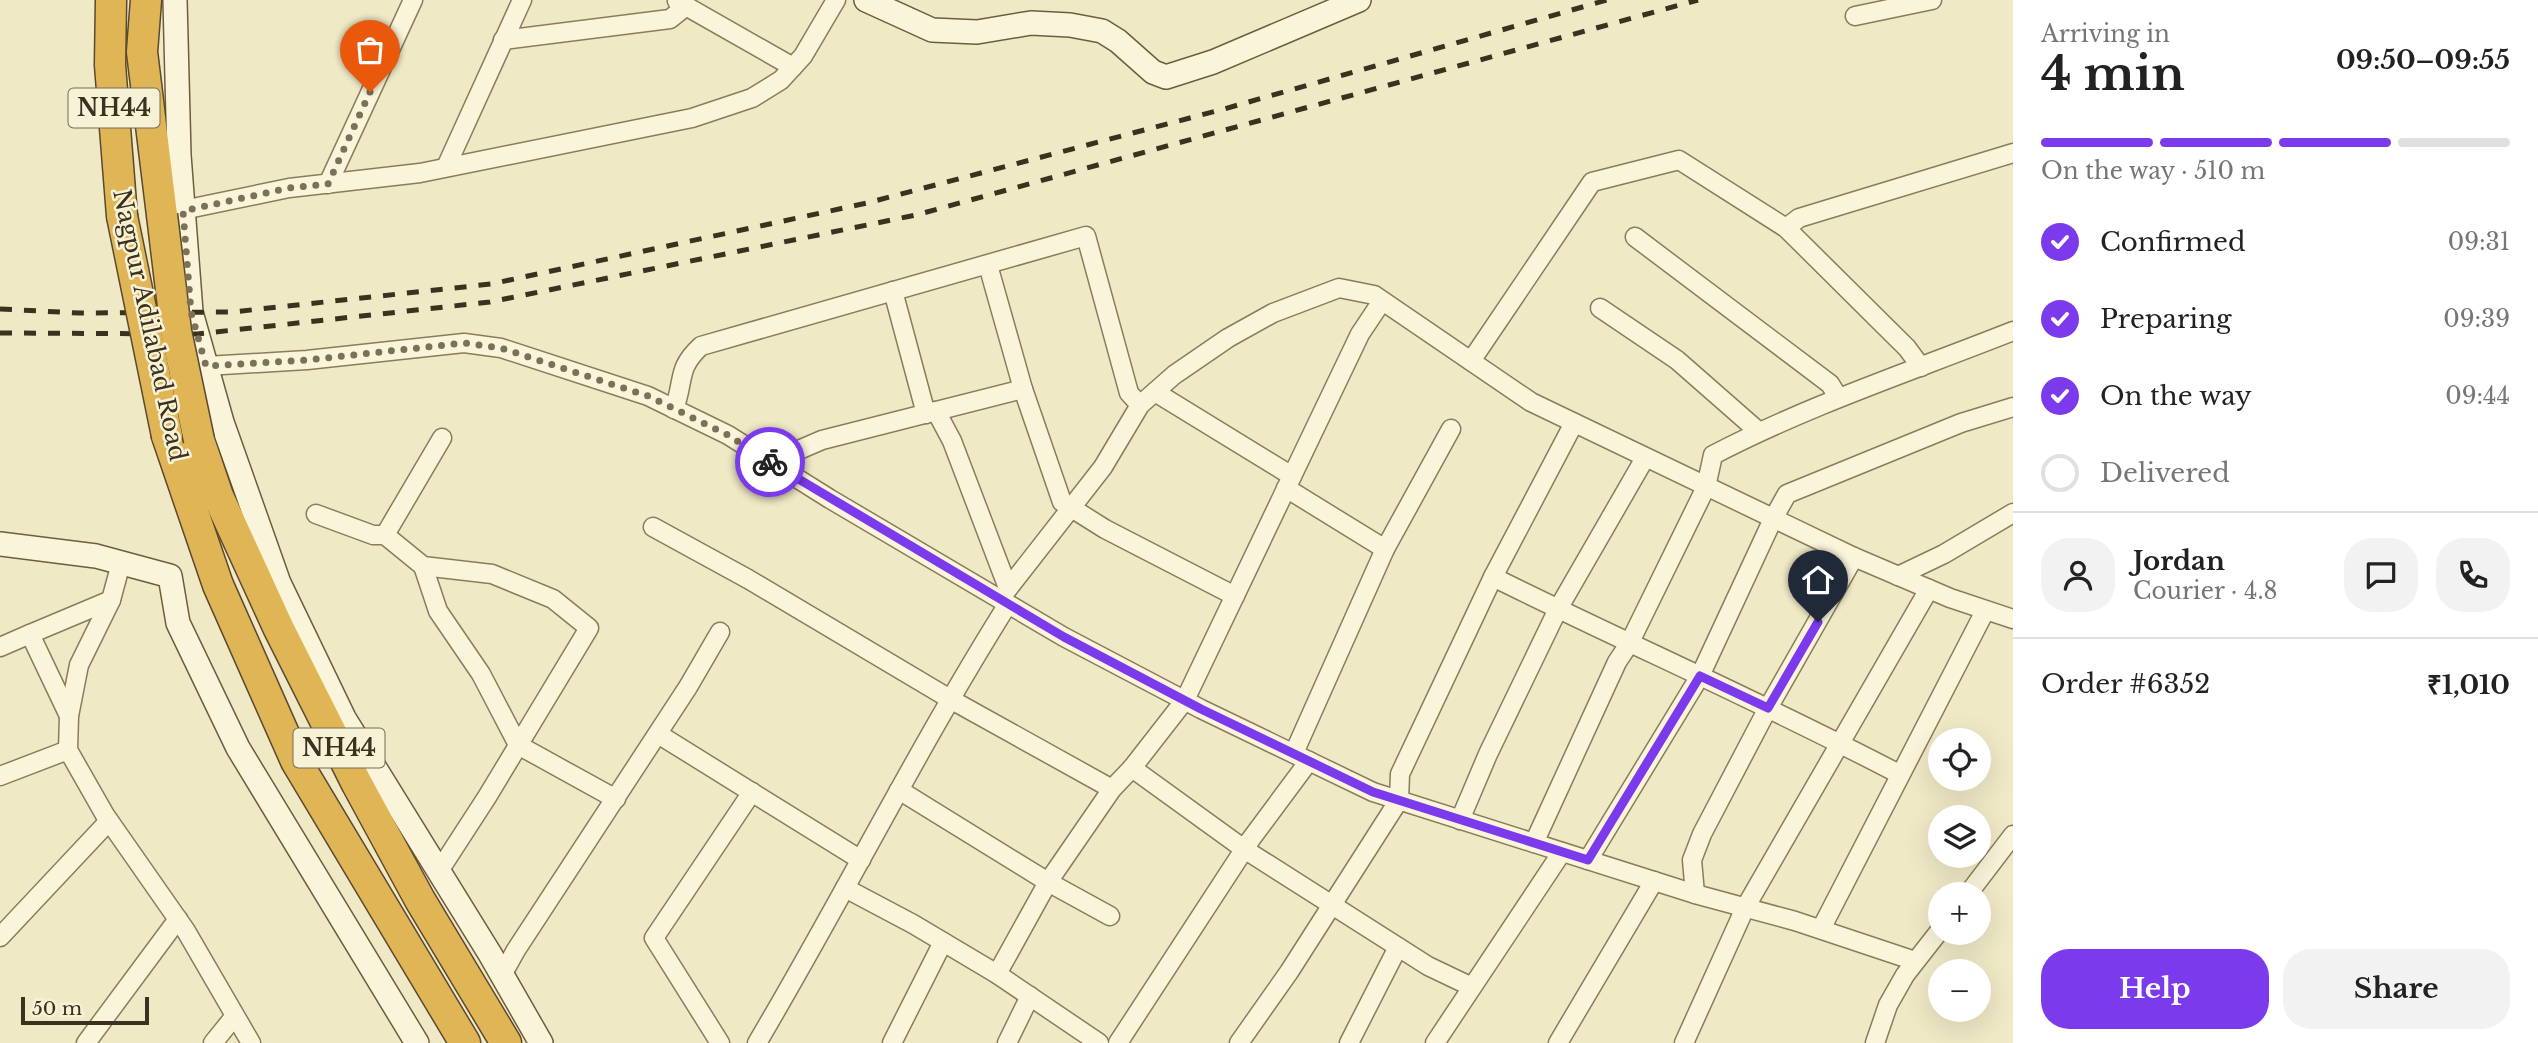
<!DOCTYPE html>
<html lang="en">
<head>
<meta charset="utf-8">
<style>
  :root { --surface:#fff; --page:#f2f2f2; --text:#222; --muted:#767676; --line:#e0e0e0; --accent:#7c3aed }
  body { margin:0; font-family:"Libre Baskerville",serif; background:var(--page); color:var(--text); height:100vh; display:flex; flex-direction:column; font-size:26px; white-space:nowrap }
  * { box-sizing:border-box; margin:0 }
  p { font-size:23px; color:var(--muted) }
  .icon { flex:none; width:38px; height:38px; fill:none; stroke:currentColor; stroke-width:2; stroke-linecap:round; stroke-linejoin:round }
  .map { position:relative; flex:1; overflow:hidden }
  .panel { display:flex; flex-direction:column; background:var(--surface); width:525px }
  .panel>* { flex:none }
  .buttons { position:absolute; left:1928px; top:728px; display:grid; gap:14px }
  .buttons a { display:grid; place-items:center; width:63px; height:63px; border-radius:50%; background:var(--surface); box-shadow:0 7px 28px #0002; font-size:35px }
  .scale { position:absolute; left:21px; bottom:18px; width:128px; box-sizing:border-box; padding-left:7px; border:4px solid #3c311f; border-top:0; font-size:19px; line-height:24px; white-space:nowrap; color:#3c311f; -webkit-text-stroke:5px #f7f1d6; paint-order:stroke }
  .pin { position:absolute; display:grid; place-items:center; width:60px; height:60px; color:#fff; margin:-72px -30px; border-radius:50% 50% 50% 0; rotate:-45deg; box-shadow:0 0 7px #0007 }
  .pin .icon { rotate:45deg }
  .courier { position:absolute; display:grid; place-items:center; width:70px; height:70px; margin:-35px; border:5px solid #7c3aed; border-radius:50%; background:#fff; color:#222; box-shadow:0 2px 9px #0007 }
  .summary em { font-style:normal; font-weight:700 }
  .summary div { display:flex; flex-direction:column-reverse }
  .summary { display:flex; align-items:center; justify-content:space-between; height:119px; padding:0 28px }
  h1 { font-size:46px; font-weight:700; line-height:52px }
  .bar { display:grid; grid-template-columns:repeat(4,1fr); gap:10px 7px; align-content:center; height:84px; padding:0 28px }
  .bar i { height:9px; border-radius:5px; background:var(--line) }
  .bar .active { background:var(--accent) }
  .bar p { grid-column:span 4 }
  .line { display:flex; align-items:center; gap:18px; padding:0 28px; border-top:2px solid var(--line) }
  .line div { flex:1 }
  .round { display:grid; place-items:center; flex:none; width:74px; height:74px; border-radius:28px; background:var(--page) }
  ol { padding:0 28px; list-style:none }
  li { display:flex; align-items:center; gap:21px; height:77px }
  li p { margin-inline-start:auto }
  li .icon { padding:7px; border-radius:50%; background:var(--accent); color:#fff; stroke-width:4 }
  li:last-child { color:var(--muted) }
  li i { width:38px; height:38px; border:4px solid var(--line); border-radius:50% }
  .action { display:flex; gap:14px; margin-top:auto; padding:14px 28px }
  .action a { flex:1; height:80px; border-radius:28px; background:var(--accent); color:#fff; font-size:28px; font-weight:700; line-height:80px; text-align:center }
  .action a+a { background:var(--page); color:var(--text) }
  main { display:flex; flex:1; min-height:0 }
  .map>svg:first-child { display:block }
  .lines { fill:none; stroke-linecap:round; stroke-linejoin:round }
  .street-casing { stroke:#8c7b5b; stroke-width:21 }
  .secondary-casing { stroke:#6e5c3e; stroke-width:26 }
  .highway-casing { stroke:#5a482f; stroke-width:33 }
  .street { stroke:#faf4da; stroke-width:18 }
  .secondary { stroke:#faf4da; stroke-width:23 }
  .highway { stroke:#e0b556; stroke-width:30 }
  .rail { stroke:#3c311f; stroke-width:5; stroke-dasharray:12 12; stroke-linecap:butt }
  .highway-bridge-casing { stroke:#5a482f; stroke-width:33; stroke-linecap:butt }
  .highway-bridge { stroke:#e0b556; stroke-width:30 }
  .done { stroke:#7b7159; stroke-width:7; stroke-dasharray:0 12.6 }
  .route { stroke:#7c3aed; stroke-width:9 }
  .labels { text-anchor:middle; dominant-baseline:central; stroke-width:5; stroke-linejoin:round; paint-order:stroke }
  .shield { fill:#f7f1d6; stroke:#746b56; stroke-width:2 }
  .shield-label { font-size:23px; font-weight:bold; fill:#3c311f }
  .street-label { font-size:24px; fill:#3c311f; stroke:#f7f1d6 }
</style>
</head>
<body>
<main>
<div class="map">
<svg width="2013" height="1043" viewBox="0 0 2013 1043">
  <rect width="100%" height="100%" fill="#f0e9c6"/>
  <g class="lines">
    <defs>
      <g id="street">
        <path d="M677,1l116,66"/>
        <path d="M1855,16l77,-16"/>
        <path d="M503,40l167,-21 15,-12"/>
        <path d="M446,167l76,-167"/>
        <path d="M328,184l85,-184"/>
        <path d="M183,210l106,-22 131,-15 272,-55 60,-20 29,-18 22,-24 33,-56"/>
        <path d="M1786,228l13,-10 214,-65"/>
        <path d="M1635,237l195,147 8,13"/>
        <path d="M988,265l35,124 39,113 43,27 130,67"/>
        <path d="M893,291l33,123"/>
        <path d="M1600,308l77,52 81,71"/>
        <path d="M1471,361l121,-179 87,-22 107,68 121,120 14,19"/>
        <path d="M206,366l101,-6 157,-17 37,5 147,48 80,39 102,64 234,138 137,72 172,83 322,102 100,27 120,40"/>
        <path d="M1155,392l137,84"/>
        <path d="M674,409c11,-29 2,-40 27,-63l385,-110 43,157 11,12"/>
        <path d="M936,411l16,30 56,147"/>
        <path d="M771,462l51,-22 201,-51"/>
        <path d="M1286,488l99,61"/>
        <path d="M316,514l57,21h12l38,31 69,8 61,25 36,29 -102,169 -48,74"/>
        <path d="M653,527l95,52 202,120 162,90"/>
        <path d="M385,535l57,-97"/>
        <path d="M121,563l-10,37 -32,65 -10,51 -1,34 37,65 81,116 65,112"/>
        <path d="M423,566l15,45 43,63 37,71 98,54"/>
        <path d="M1898,576l46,-22 69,-41"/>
        <path d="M1493,577c135,67 273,127 406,197"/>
        <path d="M1000,599l103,-132 37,-62 34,-30 54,-37 45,-25 66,-25 35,7 157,107 323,155 96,41 63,21"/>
        <path d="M0,647l30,-13"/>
        <path d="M69,716l-39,-82 81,-34"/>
        <path d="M658,734l203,126"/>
        <path d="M1294,753l91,-204 66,-120"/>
        <path d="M1132,768l112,81 184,117 44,21"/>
        <path d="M0,776l68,-26"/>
        <path d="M899,790l149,92 62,34"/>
        <path d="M1460,820l28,-66 70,-145 87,-151"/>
        <path d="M1534,843l83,-181 12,-18 77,-157 7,-32c96,-50 199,-84 300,-124"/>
        <path d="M1588,860l112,-184 73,-157 14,-25 174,-71 52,-16"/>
        <path d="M845,888l68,36 84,50 102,69"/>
        <path d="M1695,894l-3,-34 10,-26 66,-126 86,-151"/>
        <path d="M1968,894l45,-59"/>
        <path d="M1821,929l164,-318"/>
        <path d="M0,937l109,-116"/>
        <path d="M997,974l51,-92 64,-93 20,-21 53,-68 175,-366 22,-33"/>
        <path d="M502,975l14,-25 172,-263 32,-55"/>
        <path d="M86,1043l92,-124"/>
        <path d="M213,1043l21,-26"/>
        <path d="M720,1043l-66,-105 98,-146"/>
        <path d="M757,1043c86,-145 161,-296 251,-439"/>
        <path d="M892,1043l51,-101"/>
        <path d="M1007,1043l23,-47"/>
        <path d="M1118,1043l133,-204 58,-78"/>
        <path d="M1239,1043l50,-71 110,-172 1,-26 93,-197 81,-154"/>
        <path d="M1349,1043l49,-96"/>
        <path d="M1435,1043l127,-191"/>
        <path d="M1558,1043l96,-162"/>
        <path d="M1684,1043l61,-135 184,-319"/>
        <path d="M1875,1043l13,-38 17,-30 36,-46"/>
      </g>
      <g id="secondary">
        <path d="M175,0l4,155 12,157 31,110 57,161 65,135 146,236 51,89"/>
        <path d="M866,0l66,30 45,2 54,-9 39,2 32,6 16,10 35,31 13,5 47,-15 146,-62"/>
        <path d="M0,544l96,12 74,20 8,47 60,125 179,295"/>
      </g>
      <g id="highway">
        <path d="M111,0l-1,65 12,151"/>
        <path d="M146,0l-4,52 20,163"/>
        <path d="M167,436l51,149 78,176 169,282"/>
        <path d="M199,440l19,56 60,131 79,157 63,116 86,143"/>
      </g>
    </defs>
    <use href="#street" class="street-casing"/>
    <use href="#secondary" class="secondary-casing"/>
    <use href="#highway" class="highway-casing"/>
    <use href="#street" class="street"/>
    <use href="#secondary" class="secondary"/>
    <use href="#highway" class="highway"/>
    <g class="rail">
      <path d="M0,309l79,4 153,-1 259,-28 376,-81 357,-94 383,-109"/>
      <path d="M0,333l197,1 293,-32 426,-87 782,-215"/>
    </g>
    <defs>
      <g id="highway-bridge">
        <path d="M162,215l14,116 23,109"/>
        <path d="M122,216l45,220"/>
      </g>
    </defs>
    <use href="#highway-bridge" class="highway-bridge-casing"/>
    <use href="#highway-bridge" class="highway-bridge"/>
  </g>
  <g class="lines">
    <path class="done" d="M370,92l-42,92 -39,4 -106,23 8,101 15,54 101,-6 157,-17 37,5 147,48 80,39 42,27"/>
    <path class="route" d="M770,462l294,175 137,72 172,83 215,68 112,-184 68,32 50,-86"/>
  </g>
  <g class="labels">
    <g class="shield">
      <rect x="68.5" y="88.5" width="91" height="39" rx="5"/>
      <rect x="293.5" y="728.5" width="91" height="39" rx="5"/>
    </g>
    <g class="shield-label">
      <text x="114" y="108">NH44</text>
      <text x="339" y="748">NH44</text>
    </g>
    <g class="street-label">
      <text transform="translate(150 325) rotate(78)">Nagpur Adilabad Road</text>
    </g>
  </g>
</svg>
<div class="buttons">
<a><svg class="icon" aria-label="locate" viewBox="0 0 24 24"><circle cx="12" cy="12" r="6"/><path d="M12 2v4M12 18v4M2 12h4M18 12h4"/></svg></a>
<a><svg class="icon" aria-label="layers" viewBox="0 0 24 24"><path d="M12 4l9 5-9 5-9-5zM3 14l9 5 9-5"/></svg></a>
<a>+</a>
<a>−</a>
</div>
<div class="scale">50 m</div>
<div class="pin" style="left:370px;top:92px;background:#ea580c"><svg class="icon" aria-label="bag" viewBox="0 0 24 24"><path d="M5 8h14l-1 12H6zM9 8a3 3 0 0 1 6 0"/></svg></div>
<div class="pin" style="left:1818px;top:622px;background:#1f2937"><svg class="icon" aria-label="home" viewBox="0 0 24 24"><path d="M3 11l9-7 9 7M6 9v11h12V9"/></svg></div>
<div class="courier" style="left:770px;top:462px"><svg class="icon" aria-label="bike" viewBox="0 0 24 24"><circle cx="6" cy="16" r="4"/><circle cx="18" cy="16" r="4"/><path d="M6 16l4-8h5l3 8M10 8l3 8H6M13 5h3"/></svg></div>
</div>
<section class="panel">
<div class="summary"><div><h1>4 min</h1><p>Arriving in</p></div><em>09:50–09:55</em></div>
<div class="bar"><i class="active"></i><i class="active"></i><i class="active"></i><i></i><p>On the way · 510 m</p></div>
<ol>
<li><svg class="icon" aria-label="check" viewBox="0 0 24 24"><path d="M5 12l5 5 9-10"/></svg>Confirmed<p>09:31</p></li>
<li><svg class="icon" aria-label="check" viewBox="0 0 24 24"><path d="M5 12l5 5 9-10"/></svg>Preparing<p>09:39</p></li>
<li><svg class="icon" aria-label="check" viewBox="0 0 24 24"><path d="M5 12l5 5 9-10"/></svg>On the way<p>09:44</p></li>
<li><i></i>Delivered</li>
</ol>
<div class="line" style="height:126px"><a class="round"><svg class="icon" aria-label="person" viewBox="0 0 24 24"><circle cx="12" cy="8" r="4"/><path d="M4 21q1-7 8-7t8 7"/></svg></a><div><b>Jordan</b><p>Courier · 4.8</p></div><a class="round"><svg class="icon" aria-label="chat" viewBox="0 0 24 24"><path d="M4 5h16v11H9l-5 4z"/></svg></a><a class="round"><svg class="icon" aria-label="phone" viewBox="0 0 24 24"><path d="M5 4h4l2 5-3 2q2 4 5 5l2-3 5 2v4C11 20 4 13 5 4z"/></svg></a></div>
<div class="line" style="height:91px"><div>Order #6352</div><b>₹1,010</b></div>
<div class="action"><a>Help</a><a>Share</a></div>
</section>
</main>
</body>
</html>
